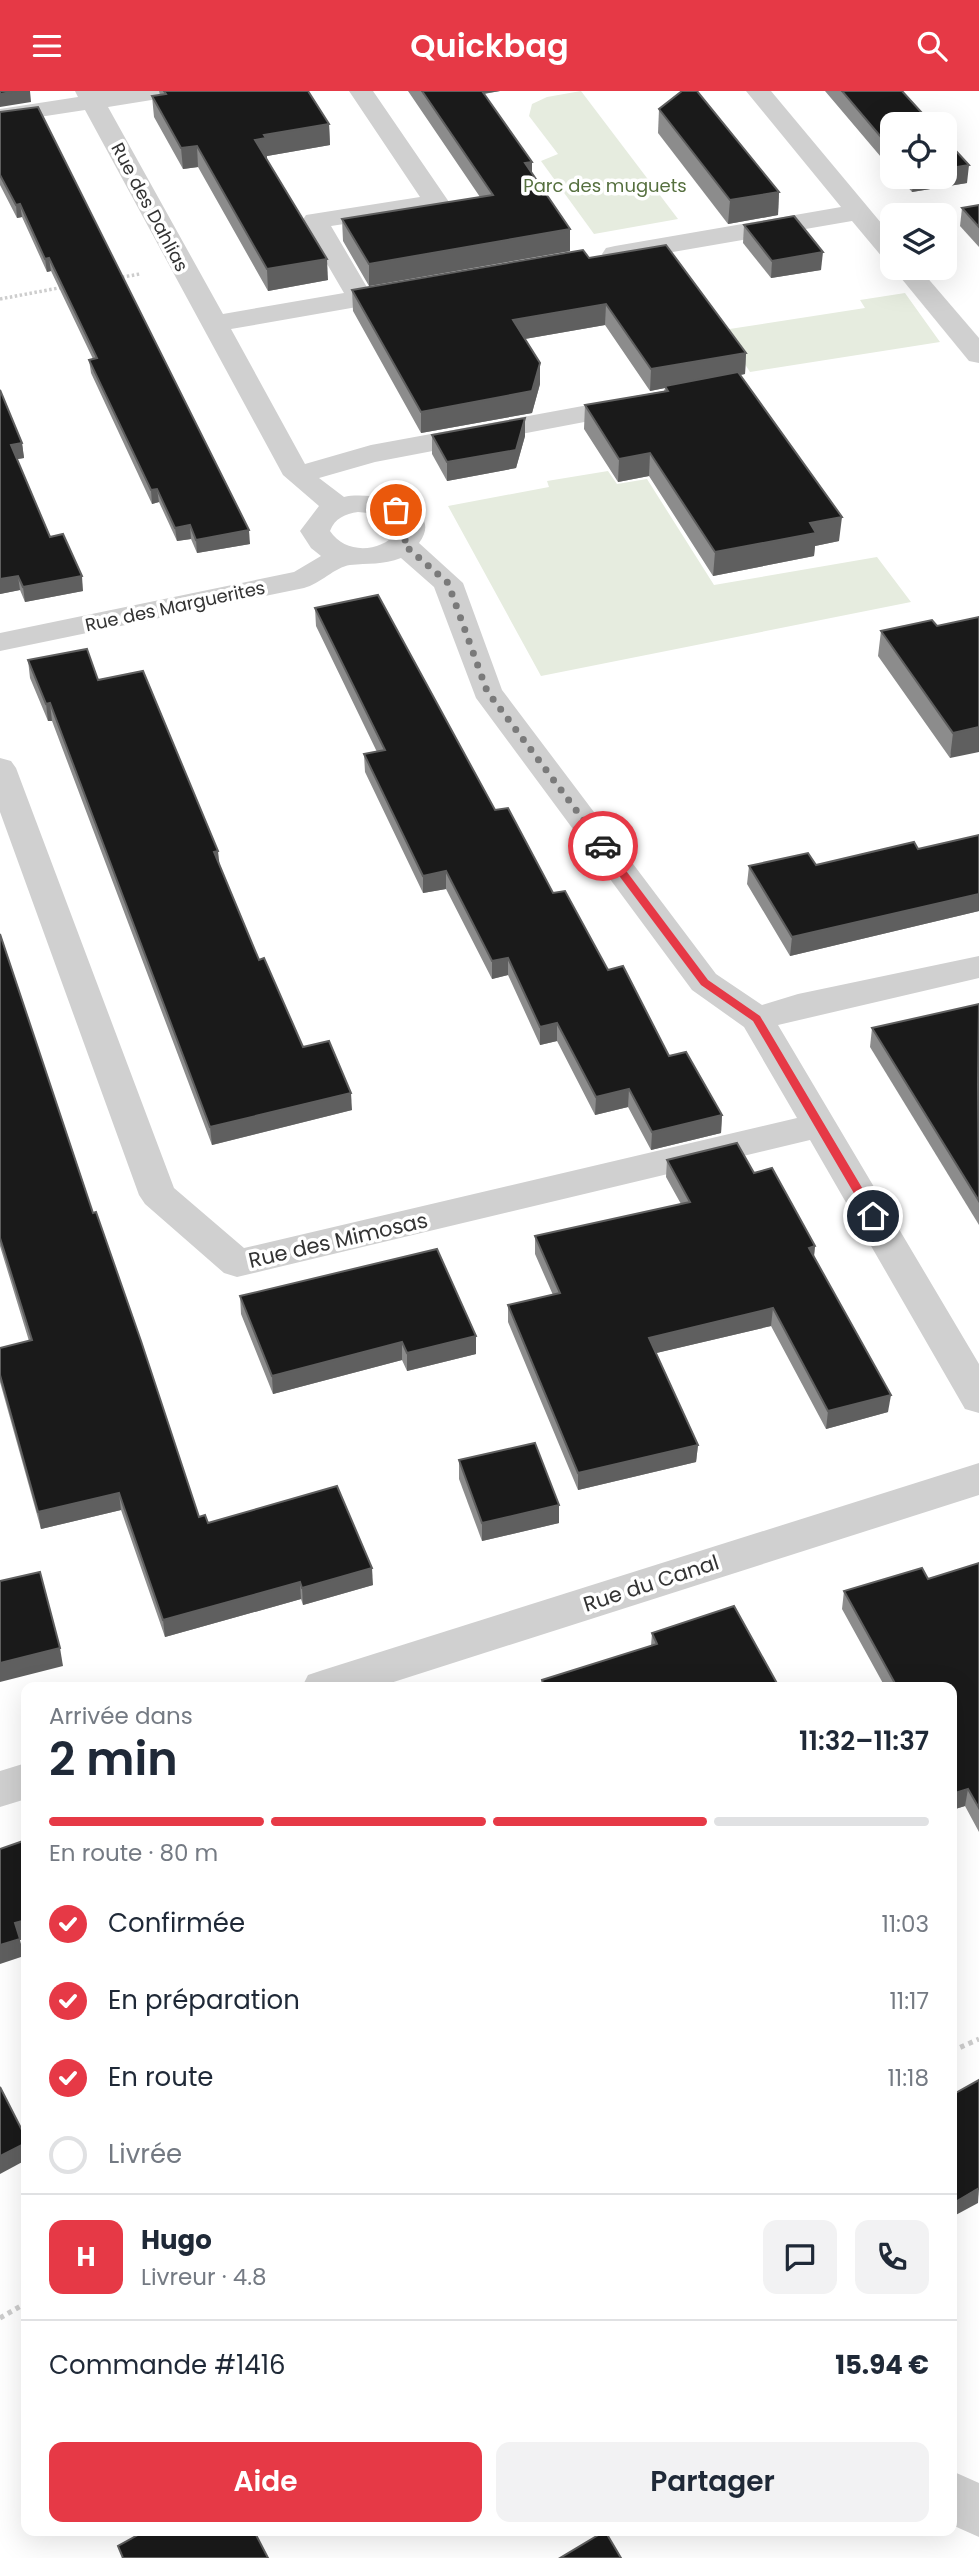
<!DOCTYPE html>
<html lang="fr">
<head>
<meta charset="utf-8">
<style>
  :root { --surface:#fff; --page:#f2f2f3; --text:#1f2937; --muted:#747a83; --line:#e0e1e3; --accent:#e63946 }
  body { margin:0; font-family:Poppins,sans-serif; background:var(--page); color:var(--text); height:100vh; display:flex; flex-direction:column; font-size:26px; white-space:nowrap }
  * { box-sizing:border-box; margin:0 }
  p { font-size:23px; color:var(--muted) }
  .icon { flex:none; width:38px; height:38px; fill:none; stroke:currentColor; stroke-width:2; stroke-linecap:round; stroke-linejoin:round }
  .map { position:relative; flex:1; overflow:hidden }
  .drawer { position:absolute; left:21px; top:1591px; width:936px; height:854px; display:flex; flex-direction:column; background:var(--surface); border-radius:14px; box-shadow:0 7px 28px #0002 }
  .drawer>* { flex:none }
  .tools { position:absolute; left:880px; top:21px; display:grid; gap:14px }
  .tools a { display:grid; place-items:center; width:77px; height:77px; border-radius:14px; background:var(--surface); box-shadow:0 7px 28px #0002; font-size:35px }
  .pin { position:absolute; display:grid; place-items:center; width:60px; height:60px; color:#fff; margin:-30px; border:4px solid #fff; border-radius:50%; box-shadow:0 2px 7px #0007 }
  .courier { position:absolute; display:grid; place-items:center; width:70px; height:70px; margin:-35px; border:5px solid #e63946; border-radius:50%; background:#fff; color:#222; box-shadow:0 2px 9px #0007 }
  .headline em { font-style:normal; font-weight:600 }
  .headline div { display:flex; flex-direction:column-reverse }
  .headline { display:flex; align-items:center; justify-content:space-between; height:119px; padding:0 28px }
  h1 { font-size:46px; font-weight:600; line-height:52px }
  .bar { display:grid; grid-template-columns:repeat(4,1fr); gap:10px 7px; align-content:center; height:84px; padding:0 28px }
  .bar i { height:9px; border-radius:5px; background:var(--line) }
  .bar .active { background:var(--accent) }
  .bar p { grid-column:span 4 }
  .line { display:flex; align-items:center; gap:18px; padding:0 28px; border-top:2px solid var(--line) }
  .line div { flex:1 }
  .round { display:grid; place-items:center; flex:none; width:74px; height:74px; border-radius:14px; background:var(--page) }
  ol { padding:0 28px; list-style:none }
  li { display:flex; align-items:center; gap:21px; height:77px }
  li p { margin-inline-start:auto }
  li .icon { padding:7px; border-radius:50%; background:var(--accent); color:#fff; stroke-width:4 }
  li:last-child { color:var(--muted) }
  li i { width:38px; height:38px; border:4px solid var(--line); border-radius:50% }
  .button { display:flex; gap:14px; margin-top:auto; padding:14px 28px }
  .button a { flex:1; height:80px; border-radius:14px; background:var(--accent); color:#fff; font-size:28px; font-weight:600; line-height:80px; text-align:center }
  .button a+a { background:var(--page); color:var(--text) }
  header { display:flex; justify-content:space-between; align-items:center; height:91px; padding:0 28px; background:var(--accent); color:#fff; font-size:32px; font-weight:600 }
  .map>svg:first-child { display:block }
  .green { fill:#e6ecdf }
  .lines { fill:none; stroke-linecap:round; stroke-linejoin:round }
  .path-far1 { stroke:#cdcdcd; stroke-width:3.5; stroke-dasharray:2.5 2.5; stroke-linecap:butt }
  .path { stroke:#cdcdcd; stroke-width:5; stroke-dasharray:4.5 4.5; stroke-linecap:butt }
  .minor { fill:#d0d0d0; fill-rule:evenodd }
  .wall { fill:#8c8c8c }
  .shaded-wall { fill:#5f5f5f }
  .building { fill:#1a1a1a; stroke:#5f5f5f; stroke-width:2 }
  .route { fill:#e63946 }
  .done { stroke:#7a7a7a; stroke-width:7; stroke-dasharray:0 12.6 }
  .labels { text-anchor:middle; dominant-baseline:central; stroke-width:7; stroke-linejoin:round; paint-order:stroke }
  .far-park-label { font-size:18px; fill:#56703f; stroke:#fff }
  .far-street-label { font-size:18px; fill:#333; stroke:#fff }
  .street-label { font-size:21px; fill:#333; stroke:#fff }
</style>
</head>
<body>
<header><svg class="icon" aria-label="menu" viewBox="0 0 24 24"><path d="M4 6h16M4 12h16M4 18h16"/></svg>Quickbag<svg class="icon" aria-label="search" viewBox="0 0 24 24"><circle cx="10" cy="10" r="6"/><path d="M15 15l6 6"/></svg></header>
<div class="map">
<svg width="979" height="2467" viewBox="0 0 979 2467">
  <rect width="100%" height="100%" fill="#fff"/>
  <g class="green">
    <path d="M581,0l97,128 -84,15 -53,-73 17,-7 -29,-38 3,-12 15,-7z"/>
    <path d="M905,202l35,49 -190,30 -27,-42 142,-22 -5,-8z"/>
    <path d="M608,380l9,13 30,-5 67,106 163,-28 34,45 -370,74 -93,-170 101,-19 -2,-6z"/>
  </g>
  <g class="lines">
    <g class="path-far1">
      <path d="M117,187l23,-4"/>
      <path d="M0,208l64,-12"/>
    </g>
    <g class="path">
      <path d="M952,1960l27,-12"/>
      <path d="M0,2227l26,-15"/>
    </g>
    <g class="minor">
      <path d="M75,0h101l-3,5 -9,2 -56,9 115,207 121,-21 -42,-72 4,-6 114,-18 -71,-106h24l76,111 -4,5 -9,3 -105,16 37,63 36,-6 10,2 3,6 -3,6 -183,32 74,135 66,-19 266,-49 10,2 4,6 -4,6 -10,2 -262,50 -56,16 25,19c25,-6 104,7 75,46l44,40 39,107 214,284 46,31 36,-11 181,-38v22l-201,47 201,339v49l-14,-4 -155,-269 -573,137 -13,-4 -79,-69 -6,-9 -139,-383v-54l11,3 5,7 158,420 70,60 553,-130 -53,-91 -52,-37 -216,-292 -42,-111 -33,-29c-18,7 -33,5 -51,7 -15,2 -30,19 -46,23l-304,63v-18l294,-61 27,-16 -10,-8 -11,-17 19,-25 -36,-31 -198,-365 -85,13v-14l78,-12zM358,421l20,2 19,11v8c-18,20 -52,21 -67,-2 5,-13 15,-17 28,-19z"/>
      <path d="M746,0h25l121,145v24l-9,-2 -31,-37 -237,41 -9,-2 -4,-6 4,-6 9,-2 226,-39z"/>
      <path d="M892,176l27,1 60,70v25l-10,-2z"/>
      <path d="M979,1372v32l-601,192h-76l6,-12 15,-5z"/>
      <path d="M26,1672v36l-26,8v-36z"/>
      <path d="M952,2380l27,12v54l-27,-12z"/>
    </g>
  </g>
  <g class="wall">
    <path d="M159,0h149l21,33 1,21 -63,11v3l61,121 -60,11 -70,-124 -15,2 -29,-52 -2,-21 8,-1z"/>
    <path d="M408,0h92l-16,3 48,68v11l38,78 -201,35 -26,-45 -1,-22 138,-22z"/>
    <path d="M825,0h77l-10,33v46z"/>
    <path d="M659,18l120,83 -1,23 -50,9 -70,-91z"/>
    <path d="M0,21l250,432 -53,9 -6,-14 -14,2 -18,-39 -7,2 -61,-131 -2,-13 4,-1 -42,-88 -4,1 -25,-55 -5,1 -17,-33z"/>
    <path d="M899,86h46l22,6 -55,9z"/>
    <path d="M979,114v42l-19,-21 2,-18z"/>
    <path d="M744,134l77,45 -50,8 -28,-35z"/>
    <path d="M589,167l157,95 -1,21 -5,1 99,166 -24,5 -1,10 -101,20 -64,-100 -31,6 -34,-53 1,-24 79,-14 1,-3 -15,3 -45,-66 -80,14 15,24v21l-8,29 -111,20 -68,-122 -1,-21z"/>
    <path d="M0,299l22,53 2,15 -7,1 33,78 33,54 -58,11 -5,-12 -20,4z"/>
    <path d="M432,344l93,1 -9,32 -69,13 -15,-27z"/>
    <path d="M315,517l180,202 174,246 53,59 -1,18 -70,17 -23,-43 -33,8 -38,-74 -17,4 -32,-70 -16,4 -46,-90 -23,4 -58,-121 -1,-18 13,-2 -61,-126z"/>
    <path d="M979,526l-29,141 -72,-102 3,-25 56,-5z"/>
    <path d="M28,569l70,20 121,185 40,95 44,87 49,63 -140,35 -160,-424h-4l-18,-43z"/>
    <path d="M979,744v76l-189,45 -43,-72 2,-18 67,-1 102,-16z"/>
    <path d="M0,843l93,279 106,304 9,6 165,62 -70,20 -2,-6 -136,38 -44,-127 -80,19 -41,-147v-34l29,-7 -29,-95z"/>
    <path d="M979,913v221l-109,-178 2,-19z"/>
    <path d="M667,1069l87,13 61,73 -1,12 74,154 -62,17 -55,-103 -115,27 42,92 -2,17 -118,28 -70,-168v-17l45,-10 -18,-41v-18l146,-32 -15,-27z"/>
    <path d="M240,1205l236,58 -69,17 -5,-11 -129,34 -32,-80z"/>
    <path d="M459,1369l100,45v18l-77,18 -23,-62z"/>
    <path d="M979,1472v269l-14,-26 -13,4v-123h-67l-43,-78 2,-18 84,-12z"/>
    <path d="M652,1542l127,54h-238l1,-7 109,-34z"/>
  </g>
  <g class="shaded-wall">
    <path d="M17,0h13l1,11 -31,5v-13z"/>
    <path d="M470,0h30l-30,5z"/>
    <path d="M329,33l1,21 -63,11v3l-12,-19 9,-5z"/>
    <path d="M197,55l1,21 -15,2 -2,-21z"/>
    <path d="M532,71v22l-7,-21z"/>
    <path d="M969,74l-2,18 -55,9 2,-15h31v-8z"/>
    <path d="M779,101l-1,23 -50,9 2,-24z"/>
    <path d="M20,113l2,13 -5,1 -1,-13z"/>
    <path d="M570,138v22l-201,35v-22z"/>
    <path d="M823,161l-2,18 -50,8 1,-17z"/>
    <path d="M49,167l2,13 -4,1 -2,-13z"/>
    <path d="M327,168l1,21 -60,11 -1,-22z"/>
    <path d="M606,213l-1,21 -92,16v-21z"/>
    <path d="M746,262l-1,21 -79,14 -1,-2v2l-15,3 1,-22z"/>
    <path d="M540,272v21l-8,29 -111,20v-21z"/>
    <path d="M525,327v18l-9,32 -69,13v-19z"/>
    <path d="M22,352l2,15 -12,2 -1,-15z"/>
    <path d="M650,362l-1,23 -31,6 1,-23z"/>
    <path d="M157,398l2,13 -7,2 -1,-14z"/>
    <path d="M842,426l-3,24 -24,5 -1,10 -101,20 2,-24 95,-29z"/>
    <path d="M190,434l1,14 -14,2 -2,-13z"/>
    <path d="M249,439l1,14 -53,9 -1,-13z"/>
    <path d="M18,485l2,14 -20,4v-15z"/>
    <path d="M82,485l1,15 -58,11 -2,-15z"/>
    <path d="M50,612l2,18h-4l-2,-17z"/>
    <path d="M979,636v25l-29,6 3,-25z"/>
    <path d="M218,760l2,18 -6,-17z"/>
    <path d="M446,780v18l-23,4v-17z"/>
    <path d="M979,803v17l-189,45 2,-19z"/>
    <path d="M508,867v17l-16,4v-18z"/>
    <path d="M557,932v18l-17,4v-18z"/>
    <path d="M629,998l-1,18 -33,8 1,-18z"/>
    <path d="M351,1002l1,17 -140,35 -2,-18z"/>
    <path d="M722,1024l-1,18 -70,17 1,-18z"/>
    <path d="M815,1155l-2,17 -4,-15z"/>
    <path d="M773,1217l-2,18 -123,29 1,-17z"/>
    <path d="M476,1245v18l-69,17v-18z"/>
    <path d="M402,1251v18l-129,34 -1,-18z"/>
    <path d="M891,1304l-3,17 -62,17 2,-18z"/>
    <path d="M698,1354l-2,17 -118,28v-17z"/>
    <path d="M119,1402l2,17 -80,19 -3,-17z"/>
    <path d="M559,1414v18l-77,18v-18z"/>
    <path d="M372,1477l1,17 -70,20 -1,-17z"/>
    <path d="M300,1491l1,17 -136,38 -2,-17z"/>
    <path d="M60,1557l3,18 -63,16v-19z"/>
    <path d="M968,1698l-3,17 -13,4v-16z"/>
    <path d="M26,1829v18l-6,2 4,16 -24,8v-19l15,-22z"/>
    <path d="M26,2052v17l-26,14v-18z"/>
    <path d="M979,2097l-1,15 -26,14v-13z"/>
    <path d="M432,2440h8l-8,4z"/>
  </g>
  <g class="building">
    <path d="M0,0h17l-17,3z"/>
    <path d="M164,0h144l21,33 -65,11 2,3 -11,2 72,119 -60,10 -70,-123 -16,2 -29,-52 14,-2z"/>
    <path d="M422,0h60l50,71 -7,1 45,66 -201,35 -27,-45 151,-24z"/>
    <path d="M682,0h15l82,101 -49,8 -71,-91z"/>
    <path d="M842,0h60l30,33h-40v26z"/>
    <path d="M38,16l211,423 -53,10 -6,-15 -15,3 -18,-39 -6,1 -62,-130 8,-2 -48,-100 -4,1 -25,-55 -4,1 -16,-30v-63z"/>
    <path d="M945,48l24,26 -24,4z"/>
    <path d="M979,114v22l-17,-19z"/>
    <path d="M794,125l29,36 -51,9 -28,-36z"/>
    <path d="M666,154l80,108 -95,16 -45,-65 -93,16 27,43 -8,28 -111,21 -69,-122 231,-40 6,8z"/>
    <path d="M738,281l104,145 -32,6 6,10 -101,19 -65,-99 -31,6 -34,-54 83,-14 -3,-5z"/>
    <path d="M0,299l22,53 -11,2 39,92 13,-3 19,42 -59,11 -5,-11 -18,3z"/>
    <path d="M525,327l-9,32 -69,12 -15,-27z"/>
    <path d="M378,504l117,215 13,-2 45,85 12,-2 43,79 15,-4 46,90 17,-4 36,63 -70,17 -23,-43 -33,8 -39,-74 -17,4 -32,-69 -16,3 -46,-90 -23,5 -59,-122 21,-4 -70,-142z"/>
    <path d="M979,526v110l-26,6 -72,-102 51,-11 5,6z"/>
    <path d="M87,558l11,31 45,-9 75,180 -4,1 45,108 5,-2 39,89 26,-6 22,52 -141,34 -160,-424 -4,1 -18,-44z"/>
    <path d="M979,744v59l-187,43 -43,-71 59,-13 8,12 98,-23 4,7z"/>
    <path d="M0,843l93,279 3,-1 45,129 58,176 6,-2 3,8 129,-37 35,82 -70,20 -2,-6 -137,38 -44,-127 -81,19 -38,-137v-27l32,-8 -32,-102z"/>
    <path d="M979,913l-1,81 1,116 -107,-173z"/>
    <path d="M737,1052l17,30 18,-5 43,78 -6,2 82,147 -63,16 -55,-103 -124,30 49,107 -120,28 -70,-168 52,-12 -25,-57 155,-34 -23,-42z"/>
    <path d="M437,1158l39,87 -69,17 -5,-11 -130,34 -32,-80z"/>
    <path d="M535,1352l24,62 -77,18 -23,-63z"/>
    <path d="M979,1472v245l-11,-19 -16,5v-107h-55l-53,-96 78,-23 6,11z"/>
    <path d="M40,1481l20,76 -60,15v-82z"/>
    <path d="M734,1515l45,81h-235l-2,-7 115,-36 -5,-11z"/>
    <path d="M26,1749v80l-11,3 5,16 -20,6v-96z"/>
    <path d="M979,1989v108l-27,16v-109z"/>
    <path d="M0,1996l26,51v5l-26,13z"/>
    <path d="M26,2268v10l-3,-8z"/>
    <path d="M145,2440h109l14,27h-145l-5,-12z"/>
    <path d="M605,2440l16,27h-61z"/>
  </g>
  <path class="route" d="M599,753h7l102,136 52,36 117,197v6h-8l-116,-198 -52,-36 -102,-136z"/>
  <g class="lines">
    <path class="done" d="M396,419l10,7 5,12 -8,15 45,39 39,108 116,155"/>
  </g>
  <g class="labels">
    <g class="far-park-label">
      <text x="605" y="94">Parc des muguets</text>
    </g>
    <g class="far-street-label">
      <text transform="translate(150 116) rotate(62)">Rue des Dahlias</text>
      <text transform="translate(175 515) rotate(-12)">Rue des Marguerites</text>
    </g>
    <g class="street-label">
      <text transform="translate(338 1149) rotate(-13)">Rue des Mimosas</text>
      <text transform="translate(651 1492) rotate(-18)">Rue du Canal</text>
    </g>
  </g>
</svg>
<div class="tools">
<a><svg class="icon" aria-label="locate" viewBox="0 0 24 24"><circle cx="12" cy="12" r="6"/><path d="M12 2v4M12 18v4M2 12h4M18 12h4"/></svg></a>
<a><svg class="icon" aria-label="layers" viewBox="0 0 24 24"><path d="M12 4l9 5-9 5-9-5zM3 14l9 5 9-5"/></svg></a>
</div>
<div class="pin" style="left:396px;top:419px;background:#ea580c"><svg class="icon" aria-label="bag" viewBox="0 0 24 24"><path d="M5 8h14l-1 12H6zM9 8a3 3 0 0 1 6 0"/></svg></div>
<div class="pin" style="left:873px;top:1125px;background:#1f2937"><svg class="icon" aria-label="home" viewBox="0 0 24 24"><path d="M3 11l9-7 9 7M6 9v11h12V9"/></svg></div>
<div class="courier" style="left:603px;top:755px"><svg class="icon" aria-label="car" viewBox="0 0 24 24"><path d="M5 17H2v-5l4-1 3-4h7l3 4 3 1v5h-3M9 17h6M6 11h13"/><circle cx="7" cy="17" r="2"/><circle cx="17" cy="17" r="2"/></svg></div>
<section class="drawer">
<div class="headline"><div><h1>2 min</h1><p>Arrivée dans</p></div><em>11:32–11:37</em></div>
<div class="bar"><i class="active"></i><i class="active"></i><i class="active"></i><i></i><p>En route · 80 m</p></div>
<ol>
<li><svg class="icon" aria-label="check" viewBox="0 0 24 24"><path d="M5 12l5 5 9-10"/></svg>Confirmée<p>11:03</p></li>
<li><svg class="icon" aria-label="check" viewBox="0 0 24 24"><path d="M5 12l5 5 9-10"/></svg>En préparation<p>11:17</p></li>
<li><svg class="icon" aria-label="check" viewBox="0 0 24 24"><path d="M5 12l5 5 9-10"/></svg>En route<p>11:18</p></li>
<li><i></i>Livrée</li>
</ol>
<div class="line" style="height:126px"><b class="round" style="background:var(--accent);color:#fff">H</b><div><b>Hugo</b><p>Livreur · 4.8</p></div><a class="round"><svg class="icon" aria-label="chat" viewBox="0 0 24 24"><path d="M4 5h16v11H9l-5 4z"/></svg></a><a class="round"><svg class="icon" aria-label="phone" viewBox="0 0 24 24"><path d="M5 4h4l2 5-3 2q2 4 5 5l2-3 5 2v4C11 20 4 13 5 4z"/></svg></a></div>
<div class="line" style="height:91px"><div>Commande #1416</div><b>15.94 €</b></div>
<div class="button"><a>Aide</a><a>Partager</a></div>
</section>
</div>
</body>
</html>
